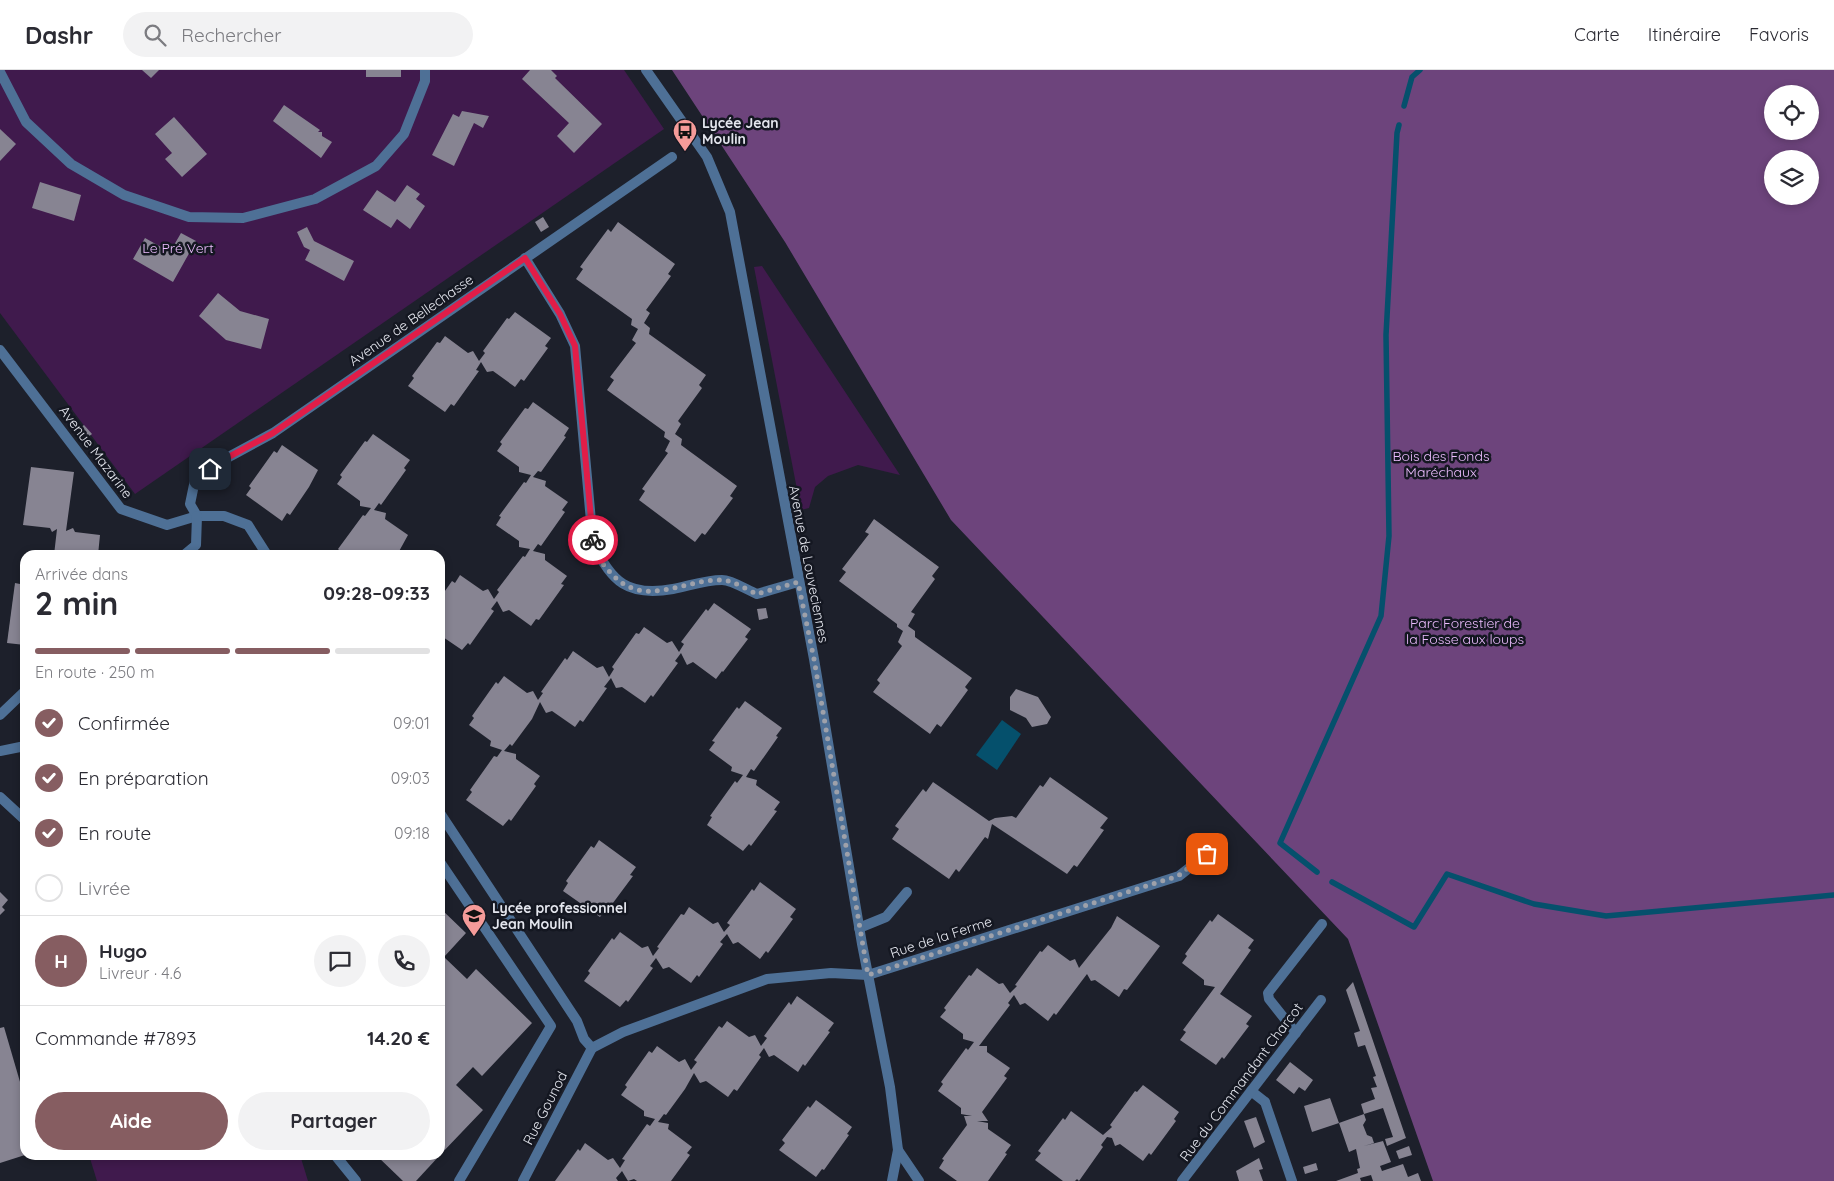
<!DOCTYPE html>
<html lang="fr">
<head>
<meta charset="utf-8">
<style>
  :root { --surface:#fff; --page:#f2f2f3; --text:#2b2b33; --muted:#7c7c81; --line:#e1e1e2; --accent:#865d61 }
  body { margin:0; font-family:Quicksand,sans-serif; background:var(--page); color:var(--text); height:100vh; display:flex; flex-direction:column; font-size:19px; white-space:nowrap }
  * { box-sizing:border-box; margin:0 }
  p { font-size:16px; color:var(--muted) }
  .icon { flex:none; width:28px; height:28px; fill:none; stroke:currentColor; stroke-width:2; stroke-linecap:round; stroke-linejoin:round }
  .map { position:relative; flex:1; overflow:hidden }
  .drawer { position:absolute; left:20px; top:480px; width:425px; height:610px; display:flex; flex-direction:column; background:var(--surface); border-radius:15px; box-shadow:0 2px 8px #0003 }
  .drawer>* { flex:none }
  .buttons { position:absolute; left:1764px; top:15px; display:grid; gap:10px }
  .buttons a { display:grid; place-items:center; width:55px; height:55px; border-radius:50%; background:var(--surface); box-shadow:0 2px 8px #0003; font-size:25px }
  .pin { position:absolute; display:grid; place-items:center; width:42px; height:42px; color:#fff; margin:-21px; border-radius:10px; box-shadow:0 2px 8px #0006 }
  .courier { position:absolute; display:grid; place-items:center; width:50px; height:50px; margin:-25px; border:4px solid #e11d48; border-radius:50%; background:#fff; color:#222; box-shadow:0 1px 6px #0007 }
  .headline em { font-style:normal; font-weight:800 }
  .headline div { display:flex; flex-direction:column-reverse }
  .headline { display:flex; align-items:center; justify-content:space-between; height:85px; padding:0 15px }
  h1 { font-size:32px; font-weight:800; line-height:38px }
  .bar { display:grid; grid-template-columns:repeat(4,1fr); gap:8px 5px; align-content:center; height:60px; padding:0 15px }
  .bar i { height:6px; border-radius:4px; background:var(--line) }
  .bar .current { background:var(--accent) }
  .bar p { grid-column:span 4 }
  .line { display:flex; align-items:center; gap:12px; padding:0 15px; border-top:1px solid var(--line) }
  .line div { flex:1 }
  .round { display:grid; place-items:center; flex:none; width:52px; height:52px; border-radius:26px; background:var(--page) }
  ol { padding:0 15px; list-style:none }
  li { display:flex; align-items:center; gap:15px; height:55px }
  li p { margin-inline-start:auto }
  li .icon { padding:5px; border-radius:50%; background:var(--accent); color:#fff; stroke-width:4 }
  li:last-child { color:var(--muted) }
  li i { width:28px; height:28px; border:2px solid var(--line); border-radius:50% }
  .cta { display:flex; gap:10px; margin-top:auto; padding:10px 15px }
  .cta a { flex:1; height:58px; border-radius:30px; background:var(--accent); color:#fff; font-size:20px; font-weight:800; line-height:58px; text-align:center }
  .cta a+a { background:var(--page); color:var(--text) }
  header { display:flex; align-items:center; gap:30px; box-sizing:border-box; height:70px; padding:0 25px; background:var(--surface); border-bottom:1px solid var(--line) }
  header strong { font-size:24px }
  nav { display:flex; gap:28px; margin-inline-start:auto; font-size:18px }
  .search { width:350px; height:45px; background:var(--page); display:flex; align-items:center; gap:12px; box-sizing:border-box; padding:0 18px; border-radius:28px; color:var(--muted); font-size:19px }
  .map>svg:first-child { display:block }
  .green { fill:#401a4d }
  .forest { fill:#6d447c; fill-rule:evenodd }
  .water { fill:#05506c }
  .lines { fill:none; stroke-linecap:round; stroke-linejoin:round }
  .stream { stroke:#05506c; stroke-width:5.5 }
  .building { fill:#878492 }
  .service { stroke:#4e7096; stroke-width:10 }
  .pedestrian { stroke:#4e7096; stroke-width:10 }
  .minor { stroke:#4e7096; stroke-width:10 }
  .tertiary { stroke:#4e7096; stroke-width:10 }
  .done { stroke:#9ea1aa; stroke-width:5; stroke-dasharray:0 9 }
  .route { stroke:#e11d48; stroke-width:6 }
  .labels { text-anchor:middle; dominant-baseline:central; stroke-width:5; stroke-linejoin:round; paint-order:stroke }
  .poi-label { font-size:14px; font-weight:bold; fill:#e4e6ee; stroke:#141721; text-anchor:start }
  .park-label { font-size:14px; fill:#edbdff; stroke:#141721 }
  .street-label { font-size:14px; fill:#e4e6ee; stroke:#141721 }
</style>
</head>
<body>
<header>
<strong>Dashr</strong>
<div class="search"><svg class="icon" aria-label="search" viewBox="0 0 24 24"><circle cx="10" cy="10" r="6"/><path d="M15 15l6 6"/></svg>Rechercher</div>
<nav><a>Carte</a><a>Itinéraire</a><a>Favoris</a></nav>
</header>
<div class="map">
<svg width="1834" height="1111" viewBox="0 0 1834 1111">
  <rect width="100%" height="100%" fill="#1d202b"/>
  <g class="green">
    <path d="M0,0h624l40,59 -529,365 -135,-181z"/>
    <path d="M762,196l138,209 -42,-10 -30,11 -13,11 -6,21 -8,2 -47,-243z"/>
    <path d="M89,1085h211l8,26h-211z"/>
  </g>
  <path class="forest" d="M672,0h1162v1111h-401l-85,-242 -397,-419 -166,-278zM1772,24h38v37h-38zM1772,89h38v37h-38z"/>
  <path class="water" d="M1002,650l19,14 -24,36 -21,-15z"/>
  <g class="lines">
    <g class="stream">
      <path d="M1404,36l8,-29 8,-7"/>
      <path d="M1317,802l-37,-29 101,-227 8,-80 -3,-201 11,-202 2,-8"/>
      <path d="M1332,812l82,45 33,-53 87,30 72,12 228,-21"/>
    </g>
  </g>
  <g class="building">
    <path d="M142,0h17l-8,8z"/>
    <rect x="366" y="0" width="35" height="7"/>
    <path d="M530,0h21l6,6 -2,2 47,46 -28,29 -17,-17 12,-13 -47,-44z"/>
    <path d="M284,35l36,25 -2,2h4v4l10,6 -11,16 -48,-37z"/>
    <path d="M462,41l27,5 -6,12 -9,-5 -20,43 -22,-11 21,-41 6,3z"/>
    <path d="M174,47l33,37 -25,23 -17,-18 7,-6 -17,-19z"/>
    <path d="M0,59l16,15 -16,17z"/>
    <path d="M40,112l41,13 -7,26 -42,-13z"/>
    <path d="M407,115l13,9 -4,5 9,7 -15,23 -13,-10 -6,9 -28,-18 14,-20 18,12z"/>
    <path d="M543,147l6,10 -8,5 -6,-10z"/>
    <path d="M618,152l57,42 -7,10 3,2 -25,34 4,3 -6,10 6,5 -1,6 57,41 -7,10 3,3 -24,33 3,3 -6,10 7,5 -1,6 56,41 -7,10 3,2 -28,37 -3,-2 -7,9 -56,-42 6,-9 -3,-2 26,-36 -3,-2 5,-10 -6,-4 1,-5 -58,-42 7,-10 -4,-3 26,-34 -4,-3 6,-11 -7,-4 1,-6 -56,-40 7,-10 -3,-2 28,-38 3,3z"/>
    <path d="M307,157l7,14 40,20 -10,20 -39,-21 5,-10 -6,-3 -7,-15z"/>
    <path d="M181,163l15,8 -23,41 -40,-23 12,-21 25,14z"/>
    <path d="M218,223l22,18 29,8 -8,30 -35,-9 -27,-24z"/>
    <path d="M515,242l36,26 -6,8 3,2 -24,33 -3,-2 -6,8 -22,-16 -6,1 -6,-10 -5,8 3,1 -25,35 -3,-2 -6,8 -37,-26 6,-8 -2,-2 25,-34 3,1 5,-7 23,17 5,-2 6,10 6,-8 -2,-2 24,-33 2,1z"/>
    <path d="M533,332l36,26 -5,8 2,1 -25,35 -3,-1 -5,6 13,4 -1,5 23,16 -6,8 3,2 -24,34 -3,-2 -5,7 12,3v6l22,16 -6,8 3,1 -25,35 -3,-1 -5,7 -22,-16 -6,2 -6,-11 -6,8 3,2 -24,34 -2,-2 -6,7 -22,-15v-37l12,-17 3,2 5,-8 23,16 5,-2 6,10 5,-7 -2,-2 26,-34 2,1 5,-8 -11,-2v-6l-23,-16 5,-8 -2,-1 25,-34 2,1 5,-8 -12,-3v-5l-22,-16 5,-7 -2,-2 25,-34 3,1z"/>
    <path d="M84,355l8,9 -9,7 -8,-9z"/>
    <path d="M373,364l37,26 -6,8 2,2 -25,35 -2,-2 -5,7 12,3 -1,6 23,16 -11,20h-59l2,-4 -2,-2 25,-34 2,1 6,-8 -11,-2v-5l-23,-17 5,-7 -2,-2 25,-34 2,1z"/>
    <path d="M282,375l36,25 -9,17 -19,28 -3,-2 -5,8 -36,-26 5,-7 -2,-2 25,-35 3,2z"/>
    <path d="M31,397l43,5 -8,59 7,-3 2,4 25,3 -2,20h-44l3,-26 -5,3 -2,-4 -27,-3z"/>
    <path d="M874,449l65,48 -7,9 3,3 -24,33 4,2 -7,12 7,5v6l57,41 -7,9 3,3 -27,37 -4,-3 -7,10 -57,-42 7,-9 -3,-3 25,-34 -4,-4 5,-11 -6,-4v-3l-58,-43 7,-9 -4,-3 27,-35 -4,-2z"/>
    <path d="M15,513l10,2v60l-18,-2z"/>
    <path d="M714,533l37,26 -6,8 3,2 -25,33 -1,-1 -6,8 -23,-17 -6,3 -6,-12 -6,8 3,2 -25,34 -2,-2 -6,8 -23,-16 -6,1 -5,-10 -7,9 3,1 -24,34 -3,-2 -5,7 -23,-16 -6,2 -6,-11 -8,17 -20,27 -2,-2 -6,7 12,3v5l24,17 -6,8 2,2 -25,35 -2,-2 -6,7 -37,-26 6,-8 -2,-2 24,-34 3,1 5,-7 -12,-4 1,-5 -22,-16 5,-7 -2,-2 24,-34 2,2 6,-8 23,17 6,-2 5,9 5,-7 -2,-1 24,-34 2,2 6,-9 24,17 6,-2 6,11 5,-8 -2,-2 24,-34 3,1 5,-7 23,16 5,-2 7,11 5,-8 -3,-2 25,-33 2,2z"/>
    <path d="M766,538l2,10 -9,2 -2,-11z"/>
    <path d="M1016,619l22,8 13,20 -4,7 -15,3 -6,-9 -16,-8v-13z"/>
    <path d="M745,631l37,27 -6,8 2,1 -24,34 -3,-2 -5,8 11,3 -1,5 24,17 -6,8 3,1 -26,35 -2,-2 -6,7 -36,-26 5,-8 -2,-1 25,-35 2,2 6,-8 -12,-4 1,-4 -23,-17 6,-8 -3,-1 25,-34 2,2z"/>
    <path d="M1050,707l58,41 -8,10 4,2 -27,37 -3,-2 -7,9 -75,-50 -4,15 -3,-2 -26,35 -3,-3 -7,10 -57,-40 7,-10 -4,-3 28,-37 3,3 7,-10 56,39 6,-3 17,-2 4,2 24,-33 3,2z"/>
    <path d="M599,770l37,27 -6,8 3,1 -26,35 -2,-1 -5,7 -37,-26 5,-8 -2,-2 25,-35 3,2z"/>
    <path d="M760,812l36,27 -6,8 3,2 -25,34 -2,-2 -6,8 -22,-17 -5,2 -6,-10 -7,8 3,2 -24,33 -2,-2 -6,8 -22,-16 -6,2 -7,-11 -6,8 3,2 -25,34 -2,-2 -6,7 -36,-26 6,-8 -2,-2 24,-33 2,2 6,-8 22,16 6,-2 5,10 6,-8 -2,-1 24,-33 3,1 5,-8 24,17 5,-2 6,10 6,-7 -3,-2 25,-34 2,2z"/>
    <path d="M0,822l8,8 -6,7 3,3 -5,5z"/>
    <path d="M440,838l26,25 -22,24 23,22 9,-10 56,54 -50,53 -9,-9 -17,18 27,25 -43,45z"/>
    <path d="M1218,844l36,26 -6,8 3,2 -31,44 32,22 -6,8 3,2 -25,33 -2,-2 -6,8 -36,-25 6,-8 -3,-2 32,-43 -11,-2v-5l-22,-17 5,-7 -2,-2 25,-34 2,2z"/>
    <path d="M1117,846l43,30 -33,44 -3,-1 -5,8 -24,-17 -4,1 -4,-7 -31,41 -2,-2 -6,8 -23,-18 -5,2 -6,-10 -6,8 2,2 -31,41h8v6l23,16 -6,8 3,2 -25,34 6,9h-11l11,2v6l23,16 -6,8 2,1 -19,27h-31l-18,-13 5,-8 -2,-1 25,-34 -3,-9h8l-11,-2v-6l-23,-17 5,-7 -2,-2 25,-34 2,2 6,-8 -11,-3v-5l-23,-17 6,-7 -2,-2 25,-33 2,1 6,-8 22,16 4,-1 7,10 7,-7 -2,-1 25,-34 2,1 6,-7 22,16 5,-2 4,9 32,-40z"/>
    <path d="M1353,912l53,156 -19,8 -2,-7 8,-2 -10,-29 -19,6 -3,-10 14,-5 -4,-11 6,-1 -4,-10 3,-1 -11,-31 -7,2 -4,-14 6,-2 -14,-41z"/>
    <path d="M797,926l37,27 -6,8 2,1 -25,34 -2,-2 -5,8 -24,-17 -5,2 -5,-9 -5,7 2,2 -24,34 -3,-2 -6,8 -22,-16 -6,2 -6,-10 -9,16 -19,26 -2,-1 -6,8 11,2 -1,5 24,18 -5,6 3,2 -19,26h-34l-3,-2 -6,2 -6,-10 -6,7 2,3h-63l23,-32 2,2 5,-8 23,17 5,-2 7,10 5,-8 -3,-1 25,-35 3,2 5,-7 -11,-3v-5l-23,-16 6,-8 -2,-2 24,-34 3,2 5,-7 22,16 6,-3 6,11 6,-8 -3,-2 25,-34 3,2 5,-7 22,16 6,-2 6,11 6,-8 -3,-2 25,-34 2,3z"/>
    <path d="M4,957l21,72v56l-25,8v-135z"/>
    <path d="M1290,992l23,18 -8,11 -6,-4 -5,7 -18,-14z"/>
    <path d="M1143,1015l36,27 -5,7 2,2 -25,34 -2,-2 -6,8 -23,-17 -5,2 -3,-8 -5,-1 -6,8 2,2 -24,34 -2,-2 -2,2h-12l-28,-21 6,-7 -3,-2 25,-33 2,2 6,-9 32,24 9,-8 -2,-2 25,-34 2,1z"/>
    <path d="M1330,1028l9,25 -27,9 -8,-26z"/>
    <path d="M816,1030l36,27 -5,7 2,1 -25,35 -2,-1 -6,8 -37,-27 6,-7 -3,-3 26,-34 2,2z"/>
    <path d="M1364,1044l2,6 -3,5 4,10 5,2 2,6 -10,3 19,-5 8,21 -11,4 2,5 21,-7 5,13 10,-4 3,8h-48l-2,-6 -11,3 1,3h-25l22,-8 -1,-4 3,-1 -4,-19 -7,3 -10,-29z"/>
    <path d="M1256,1047l9,25 -11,6 -10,-27z"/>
    <path d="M1409,1076l3,9 -13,4 -3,-8z"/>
    <path d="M376,1085h64l-24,26h-13z"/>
    <path d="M1259,1088l4,11 -4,1 4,11h-24l-3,-10z"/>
    <path d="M1316,1093l2,7 -13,4 -2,-7z"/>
  </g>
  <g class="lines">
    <g class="service">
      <path d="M0,2l26,50 45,42 53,31 65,22 54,1 72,-19 61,-33 28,-32 21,-53v-11"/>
      <path d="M0,681l25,-5"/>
      <path d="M0,727l25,23"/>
      <path d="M440,792l111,164 -92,155"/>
      <path d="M335,1085l21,26"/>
    </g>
    <g class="pedestrian">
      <path d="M1296,963l-27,-34 -1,-6 54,-69"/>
      <path d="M1251,1021l14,11"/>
    </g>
    <g class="minor">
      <path d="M525,188l35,56 15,32 18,197c18,39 35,54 80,46 16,-3 32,-9 49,-9 10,0 25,10 35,14l41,-12"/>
      <path d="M0,280l121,159 46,16 30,-9h27l24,9 19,30"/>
      <path d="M197,446l-7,-12 5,-24 30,-21 48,-26 399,-276"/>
      <path d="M184,485l12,-10 1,-29"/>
      <path d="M0,645l25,-24"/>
      <path d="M440,743l137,208 7,18 8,9"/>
      <path d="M859,858l27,-11 21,-25"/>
      <path d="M592,978l31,-16 144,-53 64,-6 37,2 311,-99 28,-22"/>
      <path d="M1265,1032l27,79"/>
      <path d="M523,1111l69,-133"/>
      <path d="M1182,1111l139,-181"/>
    </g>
    <g class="tertiary">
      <path d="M646,0l61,87 23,55 84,447 48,285 28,143 8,63 -6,31"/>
      <path d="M898,1080l21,31"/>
    </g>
  </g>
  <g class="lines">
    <path class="done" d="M593,470c2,12 9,25 18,33 33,37 71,6 111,7 11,0 25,10 35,14l41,-12 16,77 54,316 310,-99 29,-22"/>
    <path class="route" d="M210,399l15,-10 48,-26 252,-175 35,56 15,32 18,194"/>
  </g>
  <defs>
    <symbol id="bus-pin" viewBox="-11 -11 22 30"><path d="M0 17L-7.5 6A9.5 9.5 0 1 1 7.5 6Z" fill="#f59b99" stroke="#141721"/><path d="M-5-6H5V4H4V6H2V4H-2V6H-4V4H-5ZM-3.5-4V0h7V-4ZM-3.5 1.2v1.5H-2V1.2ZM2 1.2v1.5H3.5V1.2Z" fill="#111"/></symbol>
    <symbol id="school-pin" viewBox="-11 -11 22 30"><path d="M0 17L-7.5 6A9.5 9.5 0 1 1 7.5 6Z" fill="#f59b99" stroke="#141721"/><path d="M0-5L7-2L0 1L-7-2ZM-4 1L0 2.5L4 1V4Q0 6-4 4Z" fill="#111"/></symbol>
  </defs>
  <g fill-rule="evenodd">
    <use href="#bus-pin" x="671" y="47" width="28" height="38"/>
    <use href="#school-pin" x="460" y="832" width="28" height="38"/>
  </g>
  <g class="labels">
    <g class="poi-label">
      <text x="702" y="53">Lycée Jean<tspan x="702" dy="16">Moulin</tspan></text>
      <text x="492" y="838">Lycée professionnel<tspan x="492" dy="16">Jean Moulin</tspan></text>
    </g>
    <g class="park-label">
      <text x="178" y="178">Le Pré Vert</text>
      <text x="1441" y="386">Bois des Fonds<tspan x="1441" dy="16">Maréchaux</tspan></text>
      <text x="1465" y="553">Parc Forestier de<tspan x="1465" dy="16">la Fosse aux loups</tspan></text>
    </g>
    <g class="street-label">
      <text transform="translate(411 250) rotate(-35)">Avenue de Bellechasse</text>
      <text transform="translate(96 382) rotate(53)">Avenue Mazarine</text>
      <text transform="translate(809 494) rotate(79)">Avenue de Louveciennes</text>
      <text transform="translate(941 867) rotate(-18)">Rue de la Ferme</text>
      <text transform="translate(1241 1012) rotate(-53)">Rue du Commandant Charcot</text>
      <text transform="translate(545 1038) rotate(-63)">Rue Gounod</text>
    </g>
  </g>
</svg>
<div class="buttons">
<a><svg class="icon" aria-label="locate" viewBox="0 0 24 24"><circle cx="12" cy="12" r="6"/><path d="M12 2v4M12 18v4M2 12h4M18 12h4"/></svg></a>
<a><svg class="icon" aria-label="layers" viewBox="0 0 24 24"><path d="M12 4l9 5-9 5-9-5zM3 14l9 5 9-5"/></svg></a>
</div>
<div class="pin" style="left:1207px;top:784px;background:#ea580c"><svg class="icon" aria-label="bag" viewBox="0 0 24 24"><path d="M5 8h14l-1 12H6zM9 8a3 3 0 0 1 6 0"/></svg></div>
<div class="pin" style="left:210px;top:399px;background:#1f2937"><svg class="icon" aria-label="home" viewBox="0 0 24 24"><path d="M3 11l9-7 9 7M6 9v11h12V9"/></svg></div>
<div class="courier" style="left:593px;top:470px"><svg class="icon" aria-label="bike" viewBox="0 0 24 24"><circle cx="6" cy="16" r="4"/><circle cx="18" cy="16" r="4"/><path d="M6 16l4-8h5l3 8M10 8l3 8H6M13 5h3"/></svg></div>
<section class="drawer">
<div class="headline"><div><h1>2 min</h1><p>Arrivée dans</p></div><em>09:28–09:33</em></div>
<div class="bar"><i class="current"></i><i class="current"></i><i class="current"></i><i></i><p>En route · 250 m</p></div>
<ol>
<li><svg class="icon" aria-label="check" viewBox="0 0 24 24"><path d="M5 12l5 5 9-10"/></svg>Confirmée<p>09:01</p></li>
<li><svg class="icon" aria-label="check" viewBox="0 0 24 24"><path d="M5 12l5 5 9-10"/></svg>En préparation<p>09:03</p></li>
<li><svg class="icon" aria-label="check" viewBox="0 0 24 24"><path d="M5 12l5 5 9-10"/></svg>En route<p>09:18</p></li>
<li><i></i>Livrée</li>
</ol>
<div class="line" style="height:90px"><b class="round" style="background:var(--accent);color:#fff">H</b><div><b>Hugo</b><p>Livreur · 4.6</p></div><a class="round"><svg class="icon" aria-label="chat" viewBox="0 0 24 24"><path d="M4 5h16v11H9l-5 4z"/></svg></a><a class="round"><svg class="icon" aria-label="phone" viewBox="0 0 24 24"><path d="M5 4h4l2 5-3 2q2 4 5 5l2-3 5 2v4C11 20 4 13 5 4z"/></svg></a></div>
<div class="line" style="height:65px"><div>Commande #7893</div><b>14.20 €</b></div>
<div class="cta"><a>Aide</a><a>Partager</a></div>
</section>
</div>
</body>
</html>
